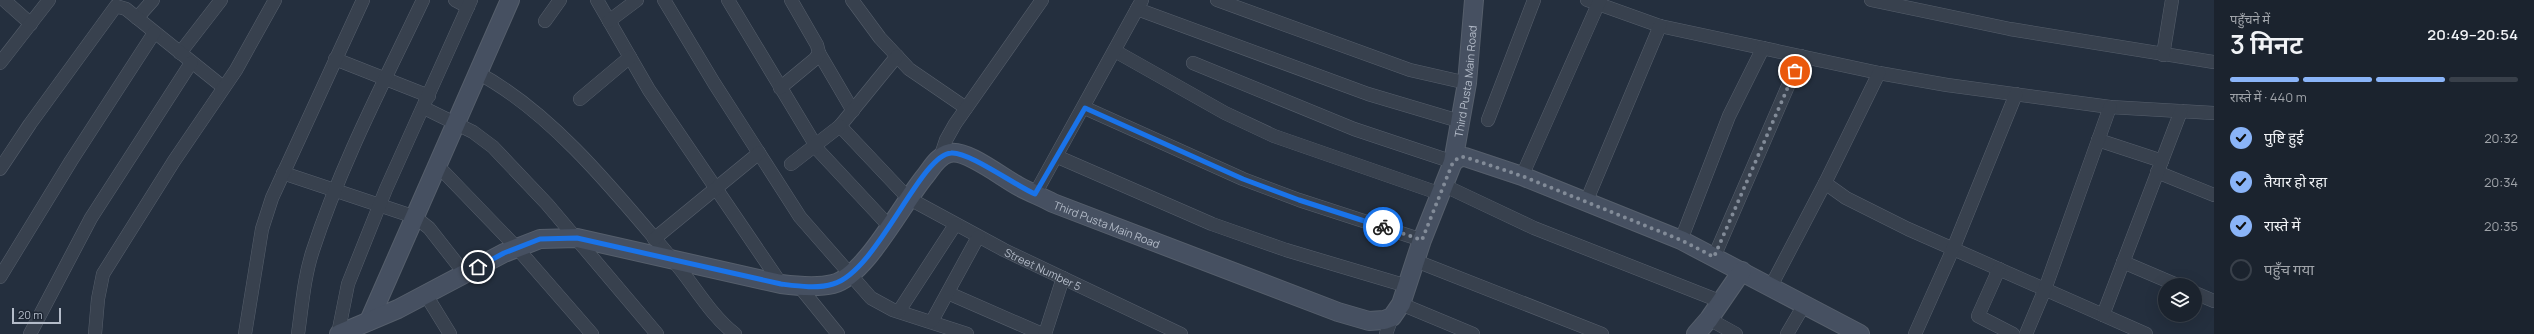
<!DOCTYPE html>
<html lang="hi">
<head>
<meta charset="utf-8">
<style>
  :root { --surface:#1b232e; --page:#282f3a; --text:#f1f3f6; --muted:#a0a4aa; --line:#39404a; --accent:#8ab4f8 }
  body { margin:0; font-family:Manrope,"Noto Sans Devanagari",sans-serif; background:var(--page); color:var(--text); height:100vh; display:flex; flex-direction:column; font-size:15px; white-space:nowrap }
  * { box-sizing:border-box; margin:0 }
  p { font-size:13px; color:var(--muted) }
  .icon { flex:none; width:22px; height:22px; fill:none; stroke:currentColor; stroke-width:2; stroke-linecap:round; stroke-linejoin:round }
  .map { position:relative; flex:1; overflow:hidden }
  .panel { display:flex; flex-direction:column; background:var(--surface); width:320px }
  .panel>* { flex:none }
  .tools { position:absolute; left:2158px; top:278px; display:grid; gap:8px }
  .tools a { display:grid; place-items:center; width:44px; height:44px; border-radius:50%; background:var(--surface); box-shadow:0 4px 16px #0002,0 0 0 1px var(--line); font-size:20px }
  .scale { position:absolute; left:12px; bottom:10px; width:49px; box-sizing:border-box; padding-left:4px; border:2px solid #b4bcc9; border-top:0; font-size:11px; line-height:14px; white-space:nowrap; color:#b4bcc9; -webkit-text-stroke:3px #1d2633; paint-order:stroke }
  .pin { position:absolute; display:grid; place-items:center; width:34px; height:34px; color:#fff; margin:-17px; border:2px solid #fff; border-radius:50%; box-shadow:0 1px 4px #0007 }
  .courier { position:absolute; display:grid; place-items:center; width:40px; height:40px; margin:-20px; border:3px solid #1a73e8; border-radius:50%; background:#fff; color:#222; box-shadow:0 1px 5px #0007 }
  .overview em { font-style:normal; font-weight:600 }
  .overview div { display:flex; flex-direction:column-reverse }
  .overview { display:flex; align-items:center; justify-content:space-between; height:68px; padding:0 16px }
  h1 { font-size:26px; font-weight:600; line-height:30px }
  .bar { display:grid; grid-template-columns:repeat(4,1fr); gap:6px 4px; align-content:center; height:48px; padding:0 16px }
  .bar i { height:5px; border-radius:3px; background:var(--line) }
  .bar .active { background:var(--accent) }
  .bar p { grid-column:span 4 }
  ol { padding:0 16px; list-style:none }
  li { display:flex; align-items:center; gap:12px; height:44px }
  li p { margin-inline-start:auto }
  li .icon { padding:4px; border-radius:50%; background:var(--accent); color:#111; stroke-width:4 }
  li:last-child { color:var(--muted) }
  li i { width:22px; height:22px; border:2px solid var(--line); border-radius:50% }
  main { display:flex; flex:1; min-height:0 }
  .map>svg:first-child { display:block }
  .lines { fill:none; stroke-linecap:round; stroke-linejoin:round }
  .street-casing { stroke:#565f6c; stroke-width:14 }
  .secondary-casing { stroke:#565f6c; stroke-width:20 }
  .street { stroke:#38414e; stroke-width:13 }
  .secondary { stroke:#465061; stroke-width:18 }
  .done { stroke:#828b98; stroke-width:4; stroke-dasharray:0 7.2 }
  .route { stroke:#1a73e8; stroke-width:5 }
  .labels { text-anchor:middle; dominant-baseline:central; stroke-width:4; stroke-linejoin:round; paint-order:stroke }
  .street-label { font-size:11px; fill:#b4bcc9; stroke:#1d2633 }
</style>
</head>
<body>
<main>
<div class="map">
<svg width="2214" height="334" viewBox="0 0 2214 334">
  <rect width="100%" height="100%" fill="#242f3e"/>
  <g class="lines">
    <defs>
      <g id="street">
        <path d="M4,0l27,24"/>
        <path d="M455,0l13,7"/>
        <path d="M597,0l52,90 132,194"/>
        <path d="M664,0l50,83 86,134 71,81 22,12 74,24"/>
        <path d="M728,0l91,151 70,75"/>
        <path d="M852,0l28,38 29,31 57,39"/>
        <path d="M1217,0l193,70 57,13"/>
        <path d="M1587,0l73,26 219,47 68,12 163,22 104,6"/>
        <path d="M1871,0l139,29 204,33"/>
        <path d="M1137,9l231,85 91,27"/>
        <path d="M137,18l16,-18"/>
        <path d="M545,21l15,-21"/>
        <path d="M609,21l28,-21"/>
        <path d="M1115,51l110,62 49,23 167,58"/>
        <path d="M180,53l41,-53"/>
        <path d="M819,53l34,58"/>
        <path d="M2163,55l9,-55"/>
        <path id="s1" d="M897,56l-57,70 68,72 96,52 177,84"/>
        <path d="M335,59l94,37"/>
        <path d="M0,63l49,-63"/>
        <path d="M1193,63l161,66 99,33"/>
        <path d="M478,73c75,40 140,122 194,186 21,24 38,56 63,75"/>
        <path d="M780,88l35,-29 4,-6 -2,-8 -26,-45"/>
        <path d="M580,99l50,-42"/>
        <path d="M424,108l49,24 20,15 54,57 110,130"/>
        <path d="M1085,108l158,71 56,21 123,40"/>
        <path d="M1488,120l46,-120"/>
        <path d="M2098,140l64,21"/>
        <path d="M1058,157l154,67 74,26 121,36"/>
        <path d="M940,158l6,-18 9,-16 87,-124"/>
        <path d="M791,164l49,-38"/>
        <path d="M437,165l80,83 75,86"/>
        <path d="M0,169l30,-45 86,-118 10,3 97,78"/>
        <path d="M2157,172l57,23"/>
        <path d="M283,173l132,44 14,11 36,46"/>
        <path d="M1522,176l78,-176"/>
        <path d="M1825,183l21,15 62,31 238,105"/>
        <path d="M1445,186l89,42 188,74"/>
        <path d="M1035,194l107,-194"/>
        <path d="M1586,202l74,-176"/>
        <path d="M654,239l105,-86"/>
        <path d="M1681,240l48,-124 34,-68"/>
        <path d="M1714,257l87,-201"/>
        <path d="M1416,261l186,73"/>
        <path d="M2123,262l54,23"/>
        <path d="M1999,269l-21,47 35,18"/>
        <path d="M0,277l71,-116 83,-128"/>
        <path d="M799,286l39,48"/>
        <path d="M1770,288l55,-105 54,-110"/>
        <path d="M948,293l94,41"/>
        <path d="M2195,293l19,8"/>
        <path d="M426,295l24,39"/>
        <path d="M1401,304l72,30"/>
        <path d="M899,311l56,-86"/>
        <path d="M2103,315l78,-204"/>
        <path d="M1709,319l27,15"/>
        <path d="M932,321l46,-84"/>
        <path d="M30,334l61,-116 100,-155"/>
        <path d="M95,334l3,-35 5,-25 71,-113 62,-91 39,-70"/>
        <path d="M245,334l17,-105 10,-31 91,-198"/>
        <path d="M298,334c4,-28 6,-57 15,-84 28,-86 71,-168 110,-250"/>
        <path d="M338,334l10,-50 38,-95 85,-189"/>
        <path d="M1045,334l18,-56"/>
        <path d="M1386,334l6,-17"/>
        <path d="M1787,334l17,-29"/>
        <path d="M1915,334l38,-85 63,-155"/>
        <path d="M2026,334l19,-45 65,-182"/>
      </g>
      <g id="secondary">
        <path d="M1453,162l7,-5h5l57,19 159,64 179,94"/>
        <path d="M369,321l141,-321"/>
        <path id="s2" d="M339,334l59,-25 106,-56 36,-14 37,-1 204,46c16,2 36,4 52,0 33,-8 70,-82 93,-109 6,-8 13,-20 24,-22 17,-4 54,26 70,34 11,6 22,10 33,16l285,109 31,9 15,-1 8,-3 9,-13 21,-64 31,-78 14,-79 7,-83"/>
        <path d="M1696,334l13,-15 33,-48"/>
      </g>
    </defs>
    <use href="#street" class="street-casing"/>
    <use href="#secondary" class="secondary-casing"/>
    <use href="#street" class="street"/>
    <use href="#secondary" class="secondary"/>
  </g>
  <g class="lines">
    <path class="done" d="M1383,227l39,13 31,-78 7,-5h5l57,19 159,64 33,17 81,-186"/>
    <path class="route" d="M478,267l26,-14 36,-14 37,-1 204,46c16,2 36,5 52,0 44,-12 87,-129 118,-131 17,-2 65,33 84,41l50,-86 158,71 56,21 84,27"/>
  </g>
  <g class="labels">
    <g class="street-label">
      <text stroke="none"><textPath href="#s2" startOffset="1425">Third Pusta Main Road</textPath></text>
      <text stroke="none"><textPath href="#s2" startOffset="873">Third Pusta Main Road</textPath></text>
      <text stroke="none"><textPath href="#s1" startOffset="342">Street Number 5</textPath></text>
    </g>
  </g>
</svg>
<div class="tools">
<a><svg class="icon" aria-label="layers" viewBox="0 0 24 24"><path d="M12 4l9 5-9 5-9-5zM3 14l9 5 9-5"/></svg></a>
</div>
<div class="scale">20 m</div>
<div class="pin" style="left:1795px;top:71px;background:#ea580c"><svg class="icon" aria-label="bag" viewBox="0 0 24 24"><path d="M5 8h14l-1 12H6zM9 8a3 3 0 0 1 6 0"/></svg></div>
<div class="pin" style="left:478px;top:267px;background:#1f2937"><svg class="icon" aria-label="home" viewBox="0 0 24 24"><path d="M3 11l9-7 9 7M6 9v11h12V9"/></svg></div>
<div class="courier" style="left:1383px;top:227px"><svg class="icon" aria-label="bike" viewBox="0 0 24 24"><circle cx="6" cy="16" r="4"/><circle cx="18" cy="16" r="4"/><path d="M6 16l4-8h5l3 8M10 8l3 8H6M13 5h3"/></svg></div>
</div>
<section class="panel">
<div class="overview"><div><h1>3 मिनट</h1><p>पहुँचने में</p></div><em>20:49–20:54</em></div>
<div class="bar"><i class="active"></i><i class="active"></i><i class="active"></i><i></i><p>रास्ते में · 440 m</p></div>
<ol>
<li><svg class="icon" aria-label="check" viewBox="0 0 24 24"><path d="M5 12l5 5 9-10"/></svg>पुष्टि हुई<p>20:32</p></li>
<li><svg class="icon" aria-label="check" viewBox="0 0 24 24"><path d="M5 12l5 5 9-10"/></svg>तैयार हो रहा<p>20:34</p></li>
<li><svg class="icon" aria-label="check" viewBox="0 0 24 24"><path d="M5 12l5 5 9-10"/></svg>रास्ते में<p>20:35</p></li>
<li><i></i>पहुँच गया</li>
</ol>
</section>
</main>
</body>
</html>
